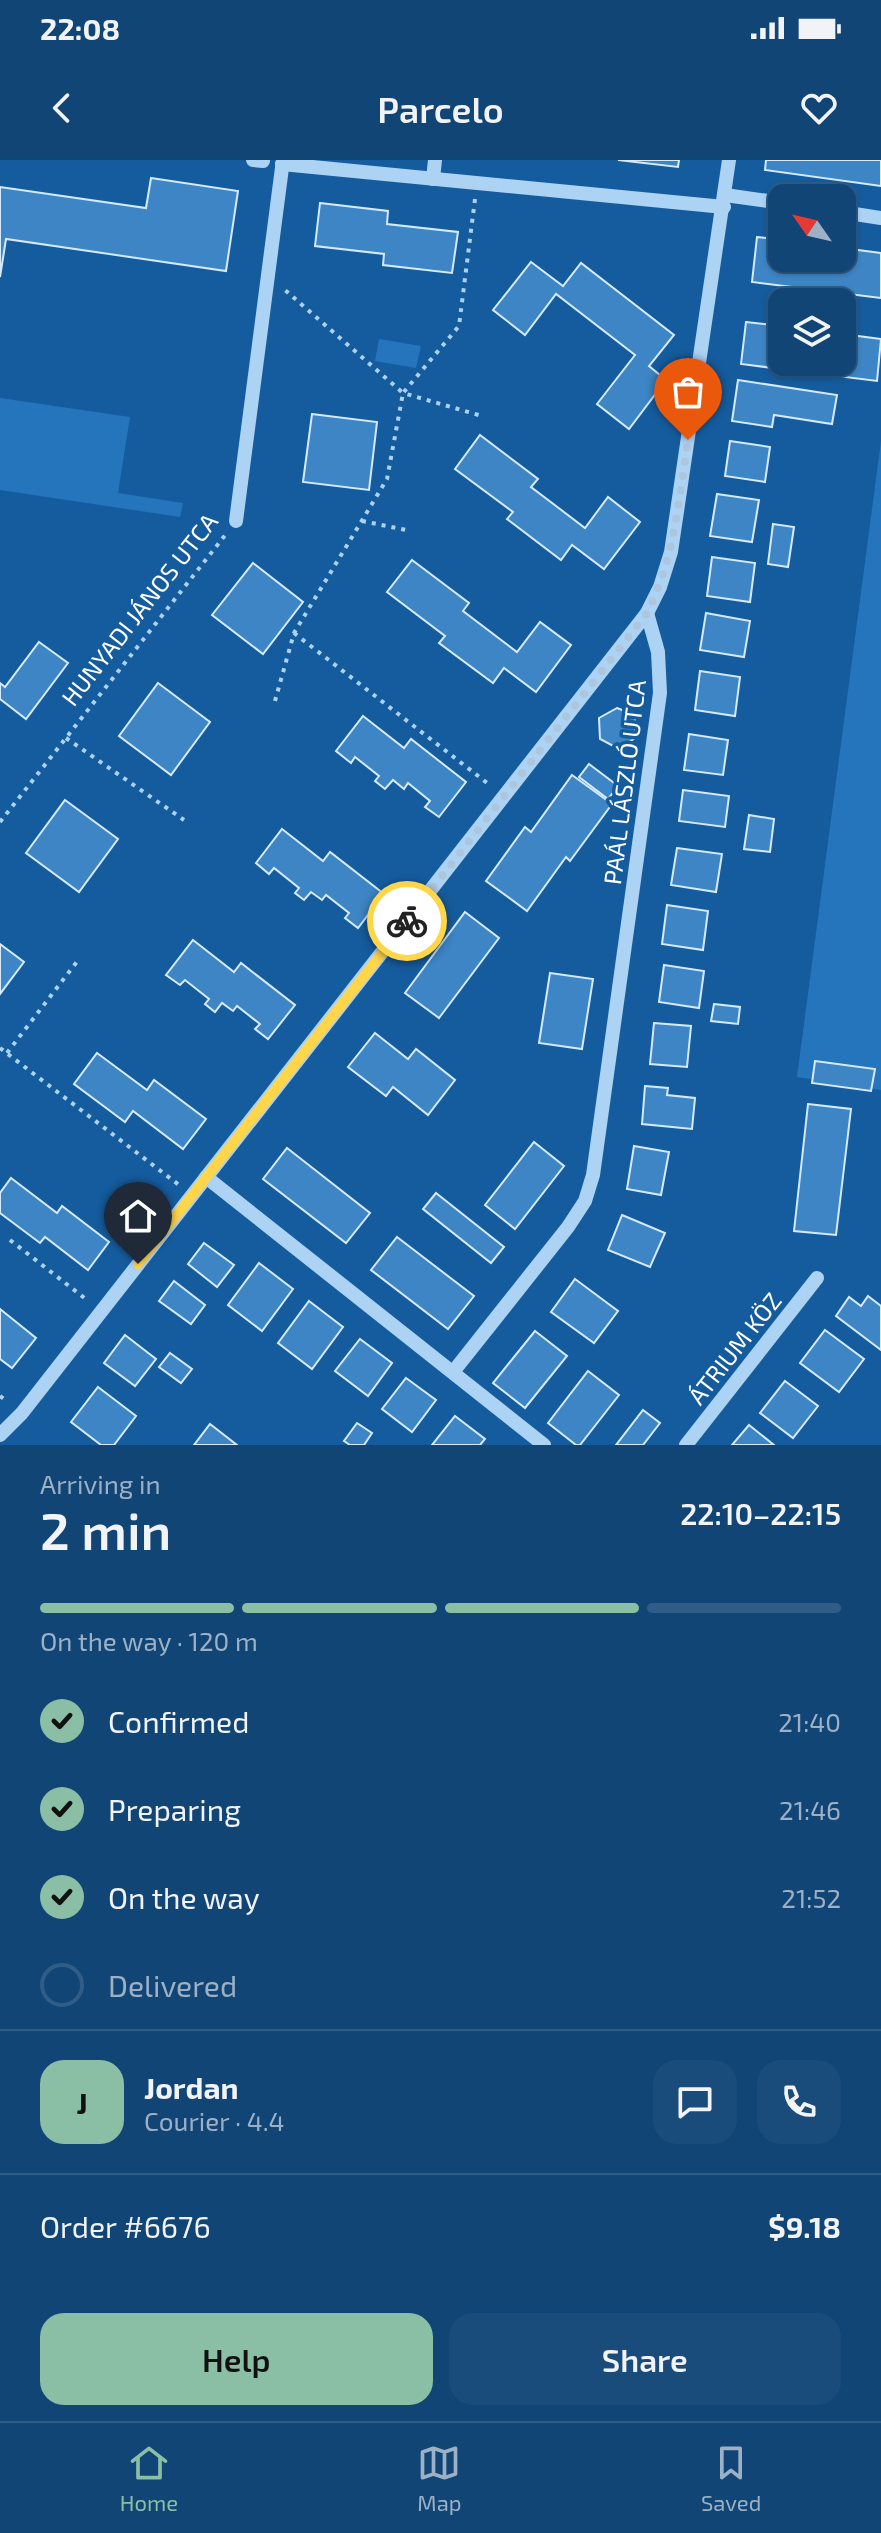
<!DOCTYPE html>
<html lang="en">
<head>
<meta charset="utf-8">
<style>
  :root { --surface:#104576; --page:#194c7b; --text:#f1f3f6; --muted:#9cb1c5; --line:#305d88; --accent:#8abfa5 }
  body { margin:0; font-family:"Exo 2",sans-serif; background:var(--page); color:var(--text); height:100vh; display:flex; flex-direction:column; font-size:30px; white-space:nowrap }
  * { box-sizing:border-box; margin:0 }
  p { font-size:26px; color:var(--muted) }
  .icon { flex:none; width:44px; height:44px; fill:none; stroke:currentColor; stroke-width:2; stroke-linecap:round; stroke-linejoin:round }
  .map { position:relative; height:1285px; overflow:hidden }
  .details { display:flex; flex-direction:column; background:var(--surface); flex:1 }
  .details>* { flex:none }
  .needle { width:52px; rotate:304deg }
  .controls { position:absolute; left:768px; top:24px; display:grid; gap:16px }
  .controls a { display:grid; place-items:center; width:88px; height:88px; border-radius:16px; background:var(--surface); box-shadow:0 2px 6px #0004,0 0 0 2px var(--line); font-size:40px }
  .pin { position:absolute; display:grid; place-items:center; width:68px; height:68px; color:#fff; margin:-82px -34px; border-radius:50% 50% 50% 0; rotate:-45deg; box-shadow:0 0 8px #0007 }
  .pin .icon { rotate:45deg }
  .courier { position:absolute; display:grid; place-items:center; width:80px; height:80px; margin:-40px; border:6px solid #ffd54a; border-radius:50%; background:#fff; color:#222; box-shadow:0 2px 10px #0007 }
  .head em { font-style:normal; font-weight:600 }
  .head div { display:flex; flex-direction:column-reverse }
  .head { display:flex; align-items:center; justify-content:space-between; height:136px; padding:0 40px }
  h1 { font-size:52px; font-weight:600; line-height:60px }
  .bar { display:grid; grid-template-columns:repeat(4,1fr); gap:12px 8px; align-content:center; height:96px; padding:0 40px }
  .bar i { height:10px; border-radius:6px; background:var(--line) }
  .bar .on { background:var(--accent) }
  .bar p { grid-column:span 4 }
  .line { display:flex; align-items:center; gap:20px; padding:0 40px; border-top:2px solid var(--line) }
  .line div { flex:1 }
  .round { display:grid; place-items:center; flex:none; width:84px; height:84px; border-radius:24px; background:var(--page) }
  ol { padding:0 40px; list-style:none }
  li { display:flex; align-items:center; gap:24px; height:88px }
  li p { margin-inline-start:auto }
  li .icon { padding:8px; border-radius:50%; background:var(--accent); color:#111; stroke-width:4 }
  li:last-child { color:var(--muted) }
  li i { width:44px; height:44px; border:4px solid var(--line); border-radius:50% }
  .cta { display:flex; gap:16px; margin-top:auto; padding:16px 40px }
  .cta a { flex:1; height:92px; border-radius:24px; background:var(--accent); color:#111; font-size:32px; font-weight:600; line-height:92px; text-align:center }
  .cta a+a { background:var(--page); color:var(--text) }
  .status { display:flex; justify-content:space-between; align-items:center; height:56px; padding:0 40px; background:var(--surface); direction:ltr }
  .status svg { height:22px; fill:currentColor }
  header { display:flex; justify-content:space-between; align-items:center; height:104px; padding:0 40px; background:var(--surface); font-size:36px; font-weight:600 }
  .tab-bar { display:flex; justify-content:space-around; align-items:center; height:112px; border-top:2px solid var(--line); background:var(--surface); font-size:22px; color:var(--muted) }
  .tab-bar a { display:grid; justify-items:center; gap:4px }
  .tab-bar .on { color:var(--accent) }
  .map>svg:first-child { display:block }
  .green { fill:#2475bb }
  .building { fill:#3d85c5; stroke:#d5eafd; stroke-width:2 }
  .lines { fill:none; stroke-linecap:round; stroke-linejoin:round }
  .path { stroke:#acd2f4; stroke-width:4; stroke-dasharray:4 6; stroke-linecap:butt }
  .minor { stroke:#acd2f4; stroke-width:14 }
  .done { stroke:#adc6dd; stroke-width:8; stroke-dasharray:0 14.4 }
  .route { stroke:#ffd54a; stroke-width:10 }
  .labels { text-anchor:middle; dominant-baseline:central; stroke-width:7; stroke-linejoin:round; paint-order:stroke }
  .street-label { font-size:24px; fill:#fff; stroke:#155c9e }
</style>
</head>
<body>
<div class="status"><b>22:08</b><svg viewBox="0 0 49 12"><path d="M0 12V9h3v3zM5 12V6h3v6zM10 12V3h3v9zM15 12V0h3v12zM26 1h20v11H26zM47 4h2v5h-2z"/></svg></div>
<header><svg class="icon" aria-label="back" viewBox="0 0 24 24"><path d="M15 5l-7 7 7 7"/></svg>Parcelo<svg class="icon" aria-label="heart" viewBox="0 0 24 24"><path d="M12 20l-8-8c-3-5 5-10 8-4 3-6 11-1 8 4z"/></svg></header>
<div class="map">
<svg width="881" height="1285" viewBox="0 0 881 1285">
  <rect width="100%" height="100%" fill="#155c9e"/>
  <g class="green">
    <path d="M379,179l42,7 -5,22 -41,-7z"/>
    <path d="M0,238l130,19 -12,76 65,10 -3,14 -180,-27z"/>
    <path d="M881,281v649l-84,-13z"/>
  </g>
  <g class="building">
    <path d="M618,0h61l-1,7z"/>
    <path d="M766,0h115v26l-116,-16z"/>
    <path d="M151,18l87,13 -12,80 -220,-32 -6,38v-90l146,21z"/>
    <path d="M320,43l68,8 -1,13 71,8 -6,41 -69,-8 1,-11 -69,-8z"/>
    <path d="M757,77l25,3v18h60v-10l39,5v45l-129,-16z"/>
    <path d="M531,102l32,24 18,-23 93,72 -25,31 17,14 -37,49 -32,-25 38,-49 -79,-61 -31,41 -32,-25z"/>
    <path d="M746,162l36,4v36h60v-28l39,5 -4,42 -136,-17z"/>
    <path d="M738,220l99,15 -5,29 -58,-9 -2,12 -40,-6z"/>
    <path d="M312,254l65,8 -8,68 -66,-8z"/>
    <path d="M480,275l58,44 -7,8 54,41 23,-31 32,25 -36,47 -32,-24 -11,15 -54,-41 6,-7 -58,-43z"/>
    <path d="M730,281l40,6 -5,35 -40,-6z"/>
    <path d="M717,334l42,6 -7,42 -42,-6z"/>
    <path d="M773,364l21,3 -6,40 -20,-3z"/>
    <path d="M712,397l43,6 -5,39 -43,-6z"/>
    <path d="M412,400l57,43 -6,8 54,41 23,-30 31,23 -35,47 -32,-24 -11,15 -54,-40 6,-7 -58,-44z"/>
    <path d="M253,403l50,39 -40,52 -51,-39z"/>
    <path d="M706,453l44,8 -6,36 -44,-7z"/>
    <path d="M39,482l29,21 -42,56 -26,-20v-16l5,4z"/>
    <path d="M700,511l40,6 -5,39 -40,-6z"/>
    <path d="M158,523l52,39 -39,53 -52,-39z"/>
    <path d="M617,548l18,7v23l-16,11 -19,-10 -1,-21z"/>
    <path d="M363,556l41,32 7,-9 55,43 -27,35 -14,-10 5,-6 -22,-18 -4,6 -11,-9 -8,9 -10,-8 4,-5 -24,-19 -4,6 -15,-12z"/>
    <path d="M689,574l39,6 -5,35 -39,-5z"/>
    <path d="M589,604l29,22 -10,13 -29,-22z"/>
    <path d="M572,615l40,29 -42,57 -4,-4 -39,54 -41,-30 39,-54 6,5z"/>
    <path d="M683,630l46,6 -4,31 -46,-6z"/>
    <path d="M65,640l53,39 -39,53 -53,-39z"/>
    <path d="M749,655l25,4 -4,33 -26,-3z"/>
    <path d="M282,669l41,32 7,-9 54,42 -26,34 -13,-10 4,-5 -23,-18 -4,5 -11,-8 -7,8 -9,-7 4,-5 -25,-20 -5,6 -13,-11z"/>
    <path d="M677,688l45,6 -6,38 -45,-7z"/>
    <path d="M667,745l41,6 -5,39 -41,-6z"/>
    <path d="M465,752l34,26 -60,80 -34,-25z"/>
    <path d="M193,780l41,32 7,-9 54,42 -27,34 -13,-10 5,-5 -23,-18 -4,5 -11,-8 -7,9 -10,-8 4,-5 -24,-19 -5,5 -14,-10z"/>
    <path d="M0,784l24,18 -24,32z"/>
    <path d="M664,805l40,6 -5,37 -40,-6z"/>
    <path d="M550,813l43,6 -11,70 -43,-6z"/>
    <path d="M714,844l26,3 -2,17 -27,-3z"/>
    <path d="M654,863l37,3 -4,41 -37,-3z"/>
    <path d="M375,873l33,26 8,-10 39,31 -27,35 -35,-28 -7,9 -38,-29z"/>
    <path d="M97,893l50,37 7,-10 52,39 -23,30 -50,-38 -8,11 -51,-38z"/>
    <path d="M815,901l60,8 -4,22 -59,-8z"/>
    <path d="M645,926l23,2 -1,7 28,3 -3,31 -50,-5z"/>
    <path d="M808,944l43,5 -15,126 -42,-4z"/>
    <path d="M534,982l30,24 -49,63 -30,-24z"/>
    <path d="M634,986l35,6 -8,43 -34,-6z"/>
    <path d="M287,988l83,65 -24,30 -83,-64z"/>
    <path d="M11,1018l46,35 5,-7 47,36 -21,28 -43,-33 -5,6 -40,-30v-20z"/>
    <path d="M436,1033l68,54 -13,16 -68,-54z"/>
    <path d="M622,1055l43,18 -15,34 -42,-17z"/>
    <path d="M397,1077l77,59 -26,33 -77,-59z"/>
    <path d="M204,1083l30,22 -17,22 -29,-23z"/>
    <path d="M259,1103l34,26 -31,42 -34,-26z"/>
    <path d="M575,1119l43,32 -24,32 -43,-31z"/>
    <path d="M174,1121l31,24 -14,19 -32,-23z"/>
    <path d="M868,1136l13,10v44l-45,-34 13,-19 12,9z"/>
    <path d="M309,1141l34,26 -31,42 -34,-26z"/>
    <path d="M0,1149l36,29 -24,30 -12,-9z"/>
    <path d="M825,1170l39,29 -25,33 -39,-29z"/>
    <path d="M535,1171l32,25 -42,52 -32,-25z"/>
    <path d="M125,1175l31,24 -21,27 -31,-23z"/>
    <path d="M360,1179l32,24 -24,33 -33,-25z"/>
    <path d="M170,1193l22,16 -11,14 -22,-16z"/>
    <path d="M588,1211l31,24 -39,50h-4l-28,-22z"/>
    <path d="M406,1218l30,22 -24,32 -30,-23z"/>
    <path d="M785,1221l33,25 -25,32 -33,-25z"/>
    <path d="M98,1227l38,29 -22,29h-13l-30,-23z"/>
    <path d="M643,1250l17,13 -17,22h-27z"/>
    <path d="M455,1256l30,23 -5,6h-48z"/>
    <path d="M357,1263l15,10 -8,12h-14l-6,-4z"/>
    <path d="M210,1264l27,21h-43z"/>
    <path d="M749,1265l25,20h-42z"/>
  </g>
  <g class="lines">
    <g class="path">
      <path d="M475,39l-16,127 -56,67 79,23"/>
      <path d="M362,361l49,10"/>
      <path d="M294,473l197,153"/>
      <path d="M275,541l19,-68 93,-154 16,-86 -118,-103"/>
      <path d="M66,578l118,82"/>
      <path d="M0,662l226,-288"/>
      <path d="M0,888l179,137"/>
      <path d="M7,893l72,-94"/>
      <path d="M10,1080l77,60"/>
      <path d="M0,1236l8,6"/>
    </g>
    <g class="minor">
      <path d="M253,0l10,1"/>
      <path d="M282,4l442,43"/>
      <path d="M433,19l2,-19"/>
      <path d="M725,35l57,8"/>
      <path d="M842,52l39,6"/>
      <path d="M236,361l47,-361"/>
      <path d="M206,1017l338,268"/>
      <path d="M453,1212l115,-145 17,-26 8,-26 67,-482 -2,-41 -11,-39"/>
      <path d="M0,1275l22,-22 625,-800 13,-26 11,-35 58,-392"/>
      <path d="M686,1285l131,-167"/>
    </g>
  </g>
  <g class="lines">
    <path class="done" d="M407,761l240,-308c27,-54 32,-113 41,-173"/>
    <path class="route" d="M138,1104l269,-343"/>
  </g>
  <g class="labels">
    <g class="street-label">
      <text transform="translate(139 449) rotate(-52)">HUNYADI JÁNOS UTCA</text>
      <text transform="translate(624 622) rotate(-83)">PAÁL LÁSZLÓ UTCA</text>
      <text transform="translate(734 1188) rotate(-52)">ÁTRIUM KÖZ</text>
    </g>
  </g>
</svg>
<div class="controls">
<a><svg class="needle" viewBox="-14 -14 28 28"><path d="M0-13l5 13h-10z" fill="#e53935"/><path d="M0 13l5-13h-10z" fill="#9cb1c5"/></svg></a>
<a><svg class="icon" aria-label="layers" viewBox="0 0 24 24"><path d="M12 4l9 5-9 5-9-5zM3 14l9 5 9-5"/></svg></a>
</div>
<div class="pin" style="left:688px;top:280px;background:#ea580c"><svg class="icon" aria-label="bag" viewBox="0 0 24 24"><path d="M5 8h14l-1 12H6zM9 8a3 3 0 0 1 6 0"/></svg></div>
<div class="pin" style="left:138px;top:1104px;background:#1f2937"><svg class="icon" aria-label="home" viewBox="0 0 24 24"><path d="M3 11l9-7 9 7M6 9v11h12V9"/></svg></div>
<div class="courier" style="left:407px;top:761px"><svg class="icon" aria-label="bike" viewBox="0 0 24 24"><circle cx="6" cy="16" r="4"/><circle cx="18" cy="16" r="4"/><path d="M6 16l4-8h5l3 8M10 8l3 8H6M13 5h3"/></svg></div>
</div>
<section class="details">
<div class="head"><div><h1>2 min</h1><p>Arriving in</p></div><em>22:10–22:15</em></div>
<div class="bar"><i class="on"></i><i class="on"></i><i class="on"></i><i></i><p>On the way · 120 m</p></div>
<ol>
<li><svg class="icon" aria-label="check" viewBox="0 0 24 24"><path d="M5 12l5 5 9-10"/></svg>Confirmed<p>21:40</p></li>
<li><svg class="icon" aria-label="check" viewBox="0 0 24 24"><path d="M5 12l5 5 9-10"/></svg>Preparing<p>21:46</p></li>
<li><svg class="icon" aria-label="check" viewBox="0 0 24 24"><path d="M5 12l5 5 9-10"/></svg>On the way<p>21:52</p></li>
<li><i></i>Delivered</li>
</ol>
<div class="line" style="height:144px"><b class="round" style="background:var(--accent);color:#111">J</b><div><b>Jordan</b><p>Courier · 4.4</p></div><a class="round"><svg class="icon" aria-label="chat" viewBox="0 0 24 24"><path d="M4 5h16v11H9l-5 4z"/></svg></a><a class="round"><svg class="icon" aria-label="phone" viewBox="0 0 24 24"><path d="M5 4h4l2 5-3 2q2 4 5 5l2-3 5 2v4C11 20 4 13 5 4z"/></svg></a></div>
<div class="line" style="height:104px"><div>Order #6676</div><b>$9.18</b></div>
<div class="cta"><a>Help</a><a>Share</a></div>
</section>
<nav class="tab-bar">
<a class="on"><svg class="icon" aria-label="home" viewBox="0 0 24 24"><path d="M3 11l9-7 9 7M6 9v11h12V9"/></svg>Home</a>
<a><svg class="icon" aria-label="map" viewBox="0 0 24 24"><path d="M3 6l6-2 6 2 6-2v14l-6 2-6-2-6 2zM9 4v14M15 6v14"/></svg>Map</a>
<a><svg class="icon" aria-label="saved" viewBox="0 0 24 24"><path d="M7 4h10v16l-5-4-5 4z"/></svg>Saved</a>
</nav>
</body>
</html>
